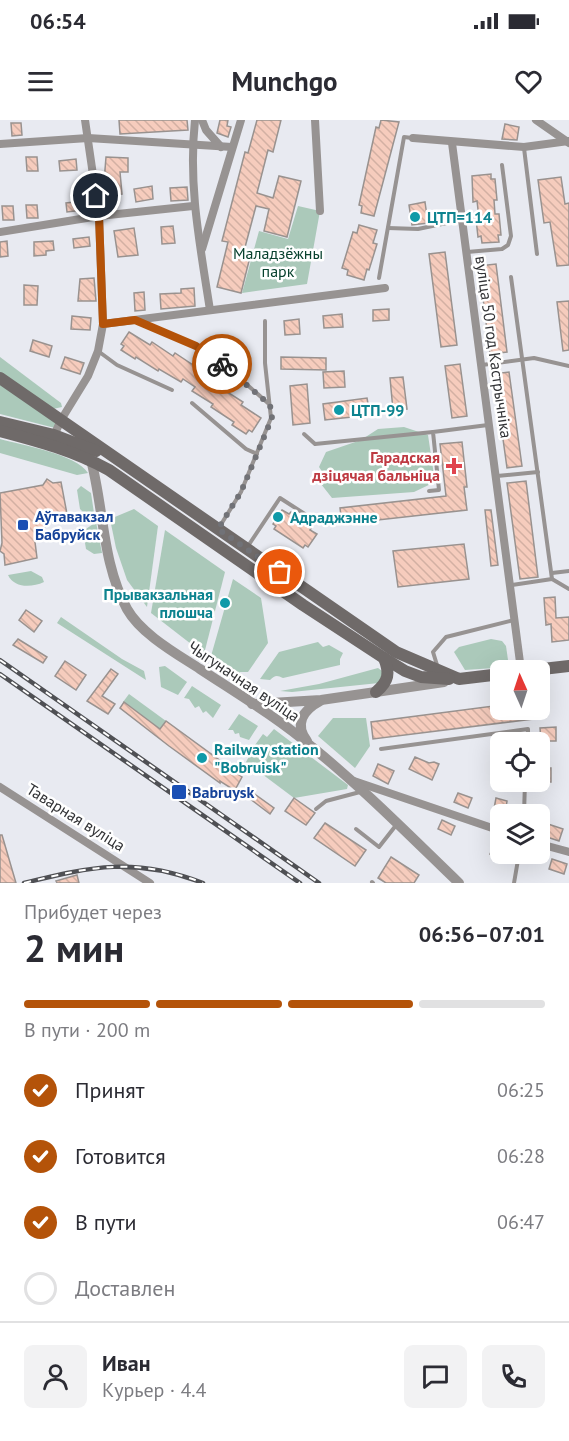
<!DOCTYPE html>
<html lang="ru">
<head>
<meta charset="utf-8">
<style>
  :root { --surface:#fff; --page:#f2f2f3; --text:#2b2b33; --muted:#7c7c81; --line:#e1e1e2; --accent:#b45309 }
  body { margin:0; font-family:"PT Sans",sans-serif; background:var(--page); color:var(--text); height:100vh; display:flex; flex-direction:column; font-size:22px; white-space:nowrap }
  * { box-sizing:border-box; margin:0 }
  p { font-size:20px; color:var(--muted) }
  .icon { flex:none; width:33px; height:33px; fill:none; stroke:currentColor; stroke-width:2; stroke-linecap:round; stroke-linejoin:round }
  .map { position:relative; height:763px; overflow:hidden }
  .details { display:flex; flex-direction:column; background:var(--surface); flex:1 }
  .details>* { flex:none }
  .needle { width:39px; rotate:357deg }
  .controls { position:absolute; left:490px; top:540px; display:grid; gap:12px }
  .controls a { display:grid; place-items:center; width:60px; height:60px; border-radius:9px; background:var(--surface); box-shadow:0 6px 24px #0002; font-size:30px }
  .pin { position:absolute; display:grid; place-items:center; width:51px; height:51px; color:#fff; margin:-26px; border:3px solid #fff; border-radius:50%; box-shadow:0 2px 6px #0007 }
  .courier { position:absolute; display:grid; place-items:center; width:60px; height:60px; margin:-30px; border:4px solid #b45309; border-radius:50%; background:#fff; color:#222; box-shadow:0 2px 8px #0007 }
  .overview em { font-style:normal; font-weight:600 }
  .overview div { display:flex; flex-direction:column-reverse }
  .overview { display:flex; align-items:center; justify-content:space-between; height:102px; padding:0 24px }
  h1 { font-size:39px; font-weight:600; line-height:45px }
  .bar { display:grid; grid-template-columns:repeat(4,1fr); gap:9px 6px; align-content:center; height:72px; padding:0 24px }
  .bar i { height:8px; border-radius:4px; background:var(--line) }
  .bar .active { background:var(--accent) }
  .bar p { grid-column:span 4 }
  .line { display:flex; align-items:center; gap:15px; padding:0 24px; border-top:2px solid var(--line) }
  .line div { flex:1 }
  .round { display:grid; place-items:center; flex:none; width:63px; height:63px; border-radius:9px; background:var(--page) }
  ol { padding:0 24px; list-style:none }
  li { display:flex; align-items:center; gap:18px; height:66px }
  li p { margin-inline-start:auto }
  li .icon { padding:6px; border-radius:50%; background:var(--accent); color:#fff; stroke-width:4 }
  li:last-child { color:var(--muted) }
  li i { width:33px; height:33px; border:3px solid var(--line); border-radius:50% }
  .status { display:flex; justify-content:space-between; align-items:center; height:42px; padding:0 30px; background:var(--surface); direction:ltr }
  .status svg { height:16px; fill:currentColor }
  header { display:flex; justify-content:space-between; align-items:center; height:78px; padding:0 24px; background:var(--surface); font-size:27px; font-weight:600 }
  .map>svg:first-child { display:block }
  .green { fill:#abc9ba }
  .building { fill:url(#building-back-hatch); stroke:#99928f; stroke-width:1.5 }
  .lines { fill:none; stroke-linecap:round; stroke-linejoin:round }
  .service { stroke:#979392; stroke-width:4 }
  .minor { stroke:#979392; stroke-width:8 }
  .tertiary { stroke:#979392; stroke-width:10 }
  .secondary { stroke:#6f6a69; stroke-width:12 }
  .rail-casing { stroke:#4f5054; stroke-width:4.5 }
  .rail { stroke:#fff; stroke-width:2; stroke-dasharray:7; stroke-linecap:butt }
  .done { stroke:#717277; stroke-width:6; stroke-dasharray:0 10.8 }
  .route { stroke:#b45309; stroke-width:8 }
  .culture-dot { fill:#0f9aa8; stroke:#fff; stroke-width:2 }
  .health-dot { fill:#e0444e; stroke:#fff; stroke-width:2 }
  .transit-dot { fill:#1a4fb4; stroke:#fff; stroke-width:2 }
  .labels { text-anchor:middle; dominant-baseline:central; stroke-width:5; stroke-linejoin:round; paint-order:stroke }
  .culture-label { font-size:16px; font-weight:bold; fill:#0d838f; stroke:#fff; text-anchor:start }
  .park-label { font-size:16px; fill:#08412e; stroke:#fff }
  .street-label { font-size:16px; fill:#313235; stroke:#fff }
  .health-label { font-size:16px; font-weight:bold; fill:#be3a42; stroke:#fff; text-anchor:end }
  .transit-label { font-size:16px; font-weight:bold; fill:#164399; stroke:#fff; text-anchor:start }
</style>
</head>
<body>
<div class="status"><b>06:54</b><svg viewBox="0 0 49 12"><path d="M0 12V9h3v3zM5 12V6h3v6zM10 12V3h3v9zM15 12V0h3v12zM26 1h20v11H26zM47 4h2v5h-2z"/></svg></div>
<header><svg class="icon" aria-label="menu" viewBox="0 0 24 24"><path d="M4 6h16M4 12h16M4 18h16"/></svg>Munchgo<svg class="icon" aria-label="heart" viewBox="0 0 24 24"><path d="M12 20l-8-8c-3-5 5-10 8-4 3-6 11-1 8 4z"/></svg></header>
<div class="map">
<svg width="569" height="763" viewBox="0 0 569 763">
  <defs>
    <pattern id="building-back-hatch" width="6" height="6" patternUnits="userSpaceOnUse" patternTransform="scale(1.5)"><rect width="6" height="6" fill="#f6ccbd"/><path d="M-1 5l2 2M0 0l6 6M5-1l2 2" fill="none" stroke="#d3b0a3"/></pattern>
  </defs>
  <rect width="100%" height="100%" fill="#e8eaf1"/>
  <g class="green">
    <path d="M298,86l22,5 -13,73 -65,9 17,-62 29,8z"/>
    <path d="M0,237l61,46 1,4 -9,2 -53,-37z"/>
    <path d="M0,263l53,38 3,3 -1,4 -55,-14z"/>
    <path d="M404,307l24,8 7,47 -21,10 -82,6 -11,-14 5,-7 -7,-10 7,-15 35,-12 17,-11z"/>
    <path d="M0,319c22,6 76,15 88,34l-11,2 -77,-22z"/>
    <path d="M81,366l10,7 3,20 -8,2 -6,-6 -3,-19z"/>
    <path d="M134,389l24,17 -11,81 -20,-27 -11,-32 -6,-29z"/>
    <path d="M96,402l6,31 -8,1 -8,-5 -3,-18z"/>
    <path d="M165,410l60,42 -21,82 -53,-41z"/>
    <path d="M31,451l11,6 2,5c-13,6 -30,6 -36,-7z"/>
    <path d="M233,459l28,19 7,45 -20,29h-8l-2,4 -27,-20z"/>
    <path d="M61,497l61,42 22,12 2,9 -89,-57z"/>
    <path d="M491,519l11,2 4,5 3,21 -44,3 -11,-18 5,-5z"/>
    <path d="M318,522l5,5 6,-2 14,8 -3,6v6l-57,13c-6,-3 -8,-3 -13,2l-10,-1 19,-27z"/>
    <path d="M165,546l22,16 -9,13 -17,-8 -2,-20z"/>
    <path d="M378,548l4,3v7l-3,5 -87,9 -12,-1 39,-7z"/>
    <path d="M192,566l29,19 -8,13 -7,-7 -3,2 -4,-7 -4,2 -6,-9 -5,-1z"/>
    <path d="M129,574l37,27 -6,8 -37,-27z"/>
    <path d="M239,594l19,12 -9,14 -9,-3 -1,-4 -4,1 -2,-4h-5z"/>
    <path d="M333,598h33l4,28 -15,22 -37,-32z"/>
    <path d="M274,609l74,56 -1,4 -53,9 -48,-36 9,-17 8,-11 4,3z"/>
  </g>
  <g class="building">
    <path d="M119,0h68l1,10 -68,4z"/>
    <path d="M220,0h8l-1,6 4,1 -3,10 -11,-4z"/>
    <path d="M257,0h24l-8,32 -5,-2 -11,43 16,5 6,-22 22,5 -14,56 -23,-6 5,-22 -13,-3 -12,45 7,2 -10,40 -24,-6 11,-45 -6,-1 23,-89 3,1z"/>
    <path d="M381,0l18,2 -25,94 -13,-3 1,-7 -3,-1 17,-78 3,1z"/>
    <path d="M11,3h10l1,12 -10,1z"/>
    <path d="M505,4l14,3 -2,13 -15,-1z"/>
    <path d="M26,37h11l1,14h-11z"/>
    <path d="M106,37l22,1v14h-8l2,22 -17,2 -1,-14z"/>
    <path d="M76,39l1,11 -17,1 -1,-10z"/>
    <path d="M491,54v5h4l2,21h-3l1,14h4l2,21h-3l1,7 -17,1 -1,-7 -3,1 -2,-18 3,-1 -2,-17 -4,1 -1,-26z"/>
    <path d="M561,57l4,27 4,-1v62l-12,1 -7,-44 -6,1 -6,-43z"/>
    <path d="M152,66l1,13 -17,3 -2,-13z"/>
    <path d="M187,67l1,13 -17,1 -1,-13z"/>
    <path d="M82,81l1,9 -16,2 -1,-9z"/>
    <path d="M425,82l3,21 -16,2 -3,-20z"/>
    <path d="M26,85h11l1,13h-11z"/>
    <path d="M2,86h11l1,14h-11z"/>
    <path d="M359,105l18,5 -4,13 4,1 -8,26 -2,-1 -3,11 -17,-5 1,-5 -6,-2 11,-36 4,1z"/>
    <path d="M173,106l2,17 -13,1 -1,-17z"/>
    <path d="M134,108l4,27 -20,2 -4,-26z"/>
    <path d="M89,117l1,9 -16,2 -1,-9z"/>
    <path d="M7,121l1,15 -8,1v-15z"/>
    <path d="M53,121l1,9 -8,1v4l-12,1v-14z"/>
    <path d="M445,132l12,93 -16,2 -12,-93z"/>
    <path d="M496,144l11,88 -17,2 -11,-88z"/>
    <path d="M94,158l2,23h-18l2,-22z"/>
    <path d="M24,165l14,1 -1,19h-13z"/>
    <path d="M194,168l1,18 -34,3 -1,-15 21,-1v-4z"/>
    <path d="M144,172l1,18 -10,1 -1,-18z"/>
    <path d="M569,181v49l-6,1 -6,-49z"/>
    <path d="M389,189v11l-16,1v-11z"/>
    <path d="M342,194l1,13 -19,1 -1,-12z"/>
    <path d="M72,196l19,2 -1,12 -19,-1z"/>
    <path d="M299,199l1,15 -15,1 -1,-14z"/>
    <path d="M129,212l21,13 2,-3 21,14 2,-3 48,32 -2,3 22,14 -2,3 20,13 -9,14 -3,-2 -3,4 -14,-9 2,-3 -23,-15 2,-3 -21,-13 3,-4 -12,-8 -2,3 -22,-13 -1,2 -22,-14 -1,2 -14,-9 3,-4 -3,-2z"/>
    <path d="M33,220l19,6 -3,11 -19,-6z"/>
    <path d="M65,237l19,6 -4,11 -19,-6z"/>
    <path d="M281,237l45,1v12l-45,-1z"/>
    <path d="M460,244l7,52 -15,2 -7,-52z"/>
    <path d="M344,251l1,16 -21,1 -1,-16z"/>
    <path d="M509,252l13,94 -15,2 -13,-94z"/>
    <path d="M403,257l4,32 -14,1 -3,-32z"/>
    <path d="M307,264l3,39 -17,2 -3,-39z"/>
    <path d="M367,278l3,17 -45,5 -2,-16z"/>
    <path d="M462,322l5,45h-3l3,23 -125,14 -2,-16 106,-12 -6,-52z"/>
    <path d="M47,359l6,4 8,-1 6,32 -15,2 -17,26 2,16 -32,7 -1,-11 -4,-3 2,-8 -2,-50 43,-8z"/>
    <path d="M526,361l12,96 -18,2 -13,-96z"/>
    <path d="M282,390l7,4 2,-2 21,15 -2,3 7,4 -9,13 -3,-2 -2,3 -29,-19 2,-3 -3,-2z"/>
    <path d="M485,390h6l7,55 -7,1z"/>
    <path d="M464,424l5,35 -71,8 -5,-36z"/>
    <path d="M555,477l1,21 13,-1v23l-17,2 -1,-18 -5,1 -2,-27z"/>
    <path d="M26,490l16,11 -8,11 -15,-12z"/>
    <path d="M18,519l29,18 -4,6 -30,-18z"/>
    <path d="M65,541l21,14 -10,15 -21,-14z"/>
    <path d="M111,549l7,5 -16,22 13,8 -7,10 -21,-13z"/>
    <path d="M124,582l36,27 6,-8 63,46v1l13,9 -6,11 -2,2 -14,-9v2l-51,-37 -49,-38z"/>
    <path d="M501,585v5h30l2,9 -160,20 -2,-17z"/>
    <path d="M556,607v14h-15l-1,-13z"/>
    <path d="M415,637l14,6 5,-1 5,2 -7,16 -23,-11z"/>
    <path d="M378,644l16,7 -6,13 -15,-8z"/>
    <rect x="540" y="648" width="11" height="14"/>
    <path d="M249,670l25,18 -4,6 -25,-19z"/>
    <path d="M458,673l14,5 -4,10 -14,-6z"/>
    <path d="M294,678l21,15 -9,12 -21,-14z"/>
    <path d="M496,678l11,3 -2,13 -4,2 -8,-2z"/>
    <path d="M442,700l13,6 -4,9 -13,-6z"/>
    <path d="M325,703l41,27 -11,16 -41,-28z"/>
    <path d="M545,703l18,6 -4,12 -18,-6z"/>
    <path d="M0,715h2l14,48h-16z"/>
    <path d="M496,721l5,2v15l-11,-4z"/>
    <path d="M391,737l28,18 -5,8h-28l-8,-5z"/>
    <path d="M552,739l15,5 -3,10 -15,-5z"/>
    <path d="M77,755l2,8h-22l-1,-2z"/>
  </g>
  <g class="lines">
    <g class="service">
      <path d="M524,28l13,106"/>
      <path d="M388,108l30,1 43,-9"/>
      <path d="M467,132l35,-3 6,-4 3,-9 -9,-71"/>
      <path d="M511,157l41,302 17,10"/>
      <path d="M379,158l25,-141 8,1"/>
      <path d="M140,202l56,24 31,21 42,37"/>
      <path d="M98,231l19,14 55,25"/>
      <path d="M482,245l52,-7 35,8"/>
      <path d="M192,283l54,46 11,5"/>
      <path d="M304,314l11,10 118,-12"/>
      <path d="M497,356l41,-4"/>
      <path d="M429,371l10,-1 -6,-58 55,-7"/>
      <path d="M220,406l21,-34 30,-74 -6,-55v-42"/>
      <path d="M248,426l32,-48 31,20"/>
      <path d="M552,453l17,-2"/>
      <path d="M512,465l40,-6"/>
      <path d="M437,545l-4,-13 13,-15 68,-17"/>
      <path d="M381,629l147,-20v13"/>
      <path d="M316,689l10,-8 34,-9"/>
      <path d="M524,694l1,-32"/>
      <path d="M356,709l23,18 18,-23"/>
      <path d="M372,762l1,1"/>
      <path d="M514,763l5,-29"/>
    </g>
    <g class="minor">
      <path d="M195,0c-7,66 5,125 15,190"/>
      <path d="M202,0l4,10 15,17"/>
      <path d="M315,0l5,91"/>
      <path d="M536,0l33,23"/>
      <path d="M413,18l111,9 45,-6"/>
      <path d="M452,23l69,527"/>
      <path d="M0,24l88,-6 144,9"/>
      <path d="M0,112l99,-16 94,-10"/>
      <path d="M202,129l39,-129"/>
      <path d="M103,204l282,-36"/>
      <path d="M52,320l9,-20 27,-44 10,-25 5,-27 -4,-108 -14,-96"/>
      <path d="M354,661l147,50"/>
      <path d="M0,667l150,96"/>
      <path d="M540,724l29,8"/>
    </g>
    <g class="tertiary">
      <path d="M91,340c13,49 11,103 36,149 14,25 50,45 73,60 38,25 78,49 112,78 52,42 99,90 147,136"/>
      <path d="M252,584l69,-4 123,-18"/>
      <path d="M307,621c-13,-17 -4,-31 13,-40"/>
    </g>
    <g class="secondary">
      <path d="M0,258l396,274 63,27 42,-5"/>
      <path d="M0,302l54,13 42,16"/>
      <path d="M0,311c38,10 75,20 109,39l194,135 81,53 21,13 16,6 28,2"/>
      <path d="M534,550l35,-4"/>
      <path d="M376,572c13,-11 14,-19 8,-34"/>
    </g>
    <defs>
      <g id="rail">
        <path d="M0,540l319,223"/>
        <path d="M0,554l300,209"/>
        <path d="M24,763c69,-17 111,-26 179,0"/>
      </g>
    </defs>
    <use href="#rail" class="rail-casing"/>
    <use href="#rail" class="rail"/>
  </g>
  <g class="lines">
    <path class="done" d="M222,244l48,41 2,13 -15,36 -16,38 -23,37 62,43"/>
    <path class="route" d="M96,76l3,20 4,108 32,-4 61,26 26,18"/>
  </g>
  <g class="culture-dot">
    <circle cx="415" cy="97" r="6"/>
    <circle cx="339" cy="290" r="6"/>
    <circle cx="278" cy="397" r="6"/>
    <circle cx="225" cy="483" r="6"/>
    <circle cx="202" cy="638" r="6"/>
  </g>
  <path class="health-dot" d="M451 337h6v6h6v6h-6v6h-6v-6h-6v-6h6z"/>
  <g class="transit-dot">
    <rect x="17" y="399" width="12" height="12" rx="3"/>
    <rect x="171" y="664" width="16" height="16" rx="3"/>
  </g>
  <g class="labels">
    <g class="culture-label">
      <text x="427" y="97">ЦТП=114</text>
      <text x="351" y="290">ЦТП-99</text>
      <text x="290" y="397">Адраджэнне</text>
      <text x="213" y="474" text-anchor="end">Прывакзальная<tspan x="213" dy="18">плошча</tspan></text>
      <text x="214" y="629">Railway station<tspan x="214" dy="18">"Bobruisk"</tspan></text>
    </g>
    <g class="park-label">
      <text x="278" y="133">Маладзёжны<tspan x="278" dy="18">парк</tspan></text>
    </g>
    <g class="street-label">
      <text transform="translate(494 227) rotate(82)">вуліца 50 год Кастрычніка</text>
      <text transform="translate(244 561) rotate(34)">Чыгуначная вуліца</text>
      <text transform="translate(76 697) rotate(32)">Таварная вуліца</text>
    </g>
    <g class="health-label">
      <text x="440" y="337">Гарадская<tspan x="440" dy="18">дзіцячая бальніца</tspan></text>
    </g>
    <g class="transit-label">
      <text x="35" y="396">Аўтавакзал<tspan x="35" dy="18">Бабруйск</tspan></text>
      <text x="192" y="672">Babruysk</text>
    </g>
  </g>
</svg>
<div class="controls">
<a><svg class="needle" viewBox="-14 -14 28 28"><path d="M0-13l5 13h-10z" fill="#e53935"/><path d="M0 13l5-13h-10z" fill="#7c7c81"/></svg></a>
<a><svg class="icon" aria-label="locate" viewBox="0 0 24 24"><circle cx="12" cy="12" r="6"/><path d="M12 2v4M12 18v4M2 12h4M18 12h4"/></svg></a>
<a><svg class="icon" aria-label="layers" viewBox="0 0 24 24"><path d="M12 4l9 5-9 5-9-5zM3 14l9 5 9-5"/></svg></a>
</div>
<div class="pin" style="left:280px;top:452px;background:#ea580c"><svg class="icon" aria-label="bag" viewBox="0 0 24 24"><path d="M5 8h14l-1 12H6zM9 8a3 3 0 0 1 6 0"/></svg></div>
<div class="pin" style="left:96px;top:76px;background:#1f2937"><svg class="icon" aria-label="home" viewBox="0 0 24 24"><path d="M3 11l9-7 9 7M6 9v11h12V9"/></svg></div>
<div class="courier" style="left:222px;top:244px"><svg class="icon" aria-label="bike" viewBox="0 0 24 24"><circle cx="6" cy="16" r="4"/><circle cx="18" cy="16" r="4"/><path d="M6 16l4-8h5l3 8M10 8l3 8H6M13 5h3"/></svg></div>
</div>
<section class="details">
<div class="overview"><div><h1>2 мин</h1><p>Прибудет через</p></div><em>06:56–07:01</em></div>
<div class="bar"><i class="active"></i><i class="active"></i><i class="active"></i><i></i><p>В пути · 200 m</p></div>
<ol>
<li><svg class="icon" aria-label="check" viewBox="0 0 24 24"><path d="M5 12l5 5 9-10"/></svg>Принят<p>06:25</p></li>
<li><svg class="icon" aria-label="check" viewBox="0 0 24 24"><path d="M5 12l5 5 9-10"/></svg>Готовится<p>06:28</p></li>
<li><svg class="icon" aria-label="check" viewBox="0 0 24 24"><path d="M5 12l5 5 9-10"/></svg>В пути<p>06:47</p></li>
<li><i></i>Доставлен</li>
</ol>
<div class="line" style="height:108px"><a class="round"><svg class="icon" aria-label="person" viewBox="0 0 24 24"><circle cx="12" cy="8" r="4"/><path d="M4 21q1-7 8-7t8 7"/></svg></a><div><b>Иван</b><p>Курьер · 4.4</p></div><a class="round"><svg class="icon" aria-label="chat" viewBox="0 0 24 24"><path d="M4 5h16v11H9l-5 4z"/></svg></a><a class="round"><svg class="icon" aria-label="phone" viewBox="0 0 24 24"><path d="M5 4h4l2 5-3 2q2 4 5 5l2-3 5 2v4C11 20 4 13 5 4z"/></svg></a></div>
</section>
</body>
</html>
